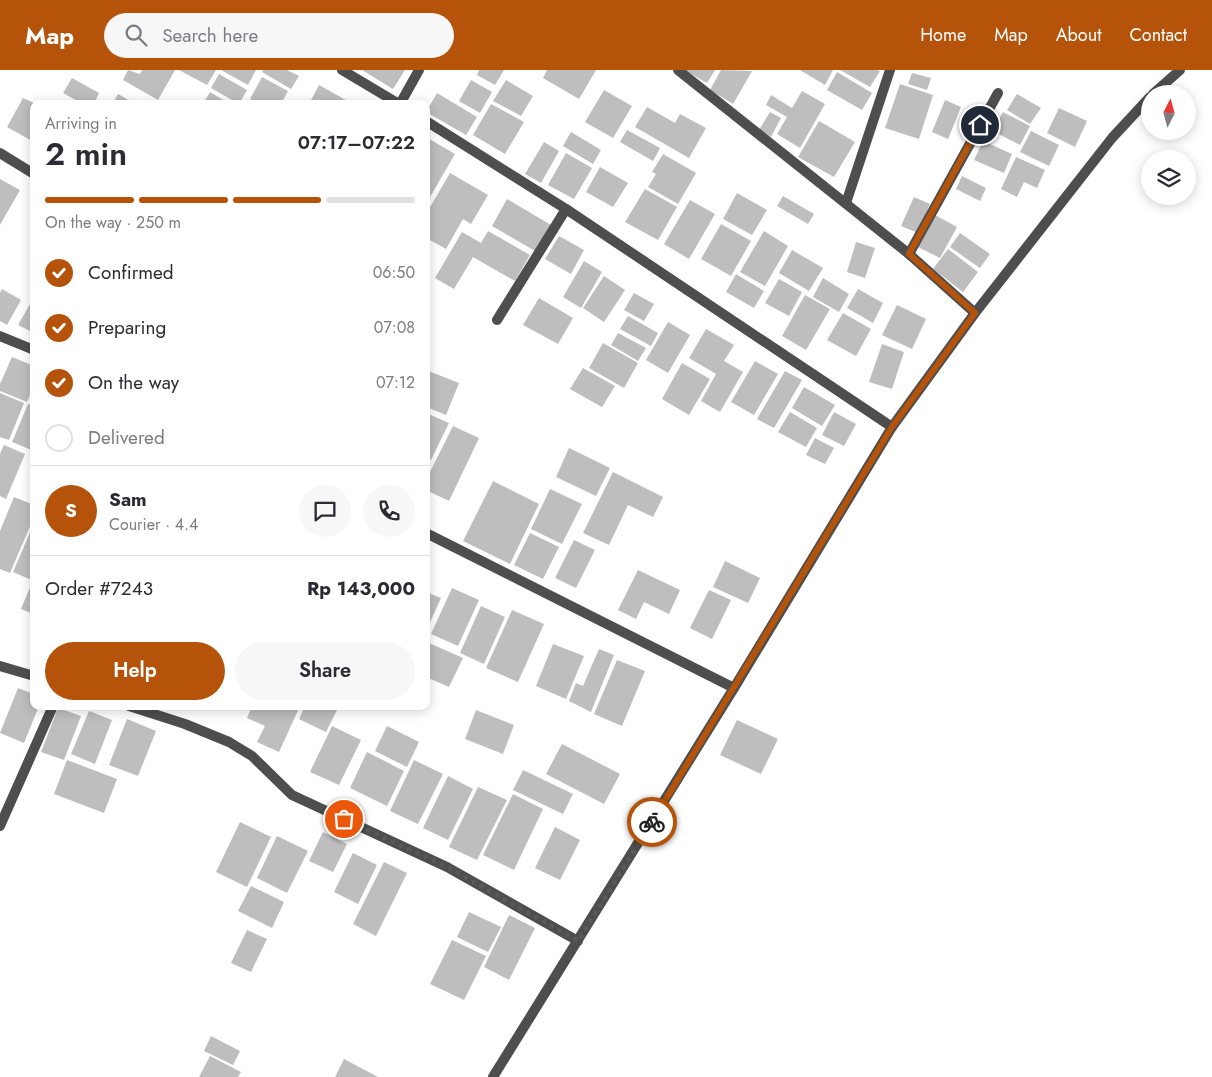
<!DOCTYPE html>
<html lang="en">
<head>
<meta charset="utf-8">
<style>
  :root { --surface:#fff; --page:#f7f7f7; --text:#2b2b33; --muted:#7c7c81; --line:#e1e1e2; --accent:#b45309 }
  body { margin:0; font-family:Jost,sans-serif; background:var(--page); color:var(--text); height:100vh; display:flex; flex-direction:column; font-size:19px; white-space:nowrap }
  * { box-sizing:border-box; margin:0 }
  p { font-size:16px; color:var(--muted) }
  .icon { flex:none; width:28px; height:28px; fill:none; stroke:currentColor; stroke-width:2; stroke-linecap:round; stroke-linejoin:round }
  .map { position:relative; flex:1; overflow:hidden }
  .details { position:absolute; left:30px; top:30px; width:400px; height:610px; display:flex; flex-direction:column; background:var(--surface); border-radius:10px; box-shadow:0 2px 12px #0003 }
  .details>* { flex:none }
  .needle { width:32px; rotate:6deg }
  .controls { position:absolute; left:1141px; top:15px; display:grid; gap:10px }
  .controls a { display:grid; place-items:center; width:55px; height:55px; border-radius:50%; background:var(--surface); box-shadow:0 2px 12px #0003; font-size:25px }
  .pin { position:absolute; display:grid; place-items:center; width:42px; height:42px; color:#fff; margin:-21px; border:2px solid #fff; border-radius:50%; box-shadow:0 1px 5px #0007 }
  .courier { position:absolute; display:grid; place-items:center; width:50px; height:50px; margin:-25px; border:4px solid #b45309; border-radius:50%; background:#fff; color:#222; box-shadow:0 1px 6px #0007 }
  .headline em { font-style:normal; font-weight:600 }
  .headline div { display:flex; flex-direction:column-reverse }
  .headline { display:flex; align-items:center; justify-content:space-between; height:85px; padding:0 15px }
  h1 { font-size:32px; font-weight:600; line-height:38px }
  .bar { display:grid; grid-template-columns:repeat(4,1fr); gap:8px 5px; align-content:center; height:60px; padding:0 15px }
  .bar i { height:6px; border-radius:4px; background:var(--line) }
  .bar .active { background:var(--accent) }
  .bar p { grid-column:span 4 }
  .line { display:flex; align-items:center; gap:12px; padding:0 15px; border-top:1px solid var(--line) }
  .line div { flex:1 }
  .round { display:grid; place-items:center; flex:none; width:52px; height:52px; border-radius:26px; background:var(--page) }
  ol { padding:0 15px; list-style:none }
  li { display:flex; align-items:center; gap:15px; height:55px }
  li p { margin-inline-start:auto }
  li .icon { padding:5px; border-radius:50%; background:var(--accent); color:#fff; stroke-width:4 }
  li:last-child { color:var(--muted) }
  li i { width:28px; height:28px; border:2px solid var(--line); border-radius:50% }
  .button { display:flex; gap:10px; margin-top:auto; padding:10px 15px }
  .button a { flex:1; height:58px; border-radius:30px; background:var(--accent); color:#fff; font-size:20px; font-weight:600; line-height:58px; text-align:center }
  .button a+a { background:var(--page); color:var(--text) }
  header { display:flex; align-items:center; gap:30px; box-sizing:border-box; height:70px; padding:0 25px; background:var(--accent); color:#fff }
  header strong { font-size:24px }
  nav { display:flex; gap:28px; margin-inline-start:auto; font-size:18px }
  .search { width:350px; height:45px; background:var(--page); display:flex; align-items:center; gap:12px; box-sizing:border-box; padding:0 18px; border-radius:28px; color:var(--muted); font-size:19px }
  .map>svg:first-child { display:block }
  .building { fill:#bebebe }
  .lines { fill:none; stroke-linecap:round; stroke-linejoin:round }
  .minor { stroke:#4e4e4e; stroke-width:10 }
  .done { stroke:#595959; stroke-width:5; stroke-dasharray:0 9 }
  .route { stroke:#b45309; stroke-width:6 }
</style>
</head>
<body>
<header>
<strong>Map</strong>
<div class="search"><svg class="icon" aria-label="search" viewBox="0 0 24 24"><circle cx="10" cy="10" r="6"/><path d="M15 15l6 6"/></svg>Search here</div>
<nav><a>Home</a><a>Map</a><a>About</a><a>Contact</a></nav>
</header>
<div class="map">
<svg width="1212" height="1007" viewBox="0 0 1212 1007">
  <rect width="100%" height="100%" fill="#fff"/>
  <g class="building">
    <path d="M128,0l12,4 2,-4h33l-17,30 -35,-20z"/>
    <path d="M179,0h37l-9,15z"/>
    <path d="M221,0h35l-8,15z"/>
    <path d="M263,0h24l12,6 -8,13 -29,-17z"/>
    <path d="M362,0h43l-12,19z"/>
    <path d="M479,0h25l-9,15 -18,-10z"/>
    <path d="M547,0h49l-17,29 -36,-21z"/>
    <path d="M684,0h31l-8,13z"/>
    <path d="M721,0l31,1 -19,33 -23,-14z"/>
    <path d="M800,0h33l-8,15z"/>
    <path d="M840,0h37l3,1 -10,16z"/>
    <path d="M837,2l35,21 -10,17 -35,-20z"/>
    <path d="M912,3l19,5 -4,12 -19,-6z"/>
    <path d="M219,4l28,16 -8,14 -28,-16z"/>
    <path d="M262,7l26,14 -7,13h-22l-9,-5z"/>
    <path d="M72,8l27,15 -5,11h-11l-20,-11z"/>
    <path d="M471,10l21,12 -12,21 -21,-12z"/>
    <path d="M506,10l27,16 -12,20 -28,-15z"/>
    <path d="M900,14l33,11 -14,44 -34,-11z"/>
    <path d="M319,15l34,19h-44z"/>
    <path d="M604,20l28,16 -19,32 -28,-16z"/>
    <path d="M802,21l23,13 -25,44 -23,-14 10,-17 -21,-12 5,-10 21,13z"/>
    <path d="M210,22l20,12h-27z"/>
    <path d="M437,23l40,24 -11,18 -40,-23z"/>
    <path d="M118,24l18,10h-24z"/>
    <path d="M1017,24l24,14 -11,16 -23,-14z"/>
    <path d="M23,28l11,5v39l-27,-15z"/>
    <path d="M945,30l16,7 -13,32 -16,-7z"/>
    <path d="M491,34l33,18 -19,32 -32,-19z"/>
    <path d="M647,37l28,16 5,-9 26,14 -17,30 -54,-31z"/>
    <path d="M1059,38l28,13 -12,26 -28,-14z"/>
    <path d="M770,42l11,6 -10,19 -12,-7z"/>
    <path d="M1003,42l27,14 -10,19 -27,-14z"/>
    <path d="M819,51l36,21 -21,35 -36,-20z"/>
    <path d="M627,60l33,18 -7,13 -33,-19z"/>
    <path d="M1031,61l28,14 -10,21 -29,-14z"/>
    <path d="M571,62l30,18 -8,14 -30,-18z"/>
    <path d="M426,67l29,17 -29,50z"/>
    <path d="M983,71l29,13 -8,19 -30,-13z"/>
    <path d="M544,72l15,9 -18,32 -16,-9z"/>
    <path d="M566,83l26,15 -18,31 -26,-14z"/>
    <path d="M663,84l33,19 -18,31 -30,-17 8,-13 -4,-2z"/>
    <path d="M1016,87l29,13 -8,18 -13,-6 -7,15 -16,-8z"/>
    <path d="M600,97l28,16 -15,24 -27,-15z"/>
    <path d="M450,103l38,22 -17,29 -8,-5 -17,30 -20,-11v-24z"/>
    <path d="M962,106l24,12 -6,13 -24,-12z"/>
    <path d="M0,109l20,11 -20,35z"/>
    <path d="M645,119l32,18 -19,33 -33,-18z"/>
    <path d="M737,123l30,17 -15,25 -29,-16z"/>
    <path d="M783,126l31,18 -6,10 -31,-18z"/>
    <path d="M914,127l16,7 -12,29 -17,-7z"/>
    <path d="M507,129l44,26 -16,26 -43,-25z"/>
    <path d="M690,130l25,14 -26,45 -25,-15z"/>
    <path d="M935,145l22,12 -17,31 -22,-11z"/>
    <path d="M721,154l30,17 -20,35 -30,-17z"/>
    <path d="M488,161l42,24 -15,26 -42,-24 -19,32 -19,-11 27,-46 19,11z"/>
    <path d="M764,161l24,15 -23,40 -25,-14z"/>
    <path d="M960,163l30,21 -10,14 -30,-21z"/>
    <path d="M559,166l25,14 -13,24 -26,-15z"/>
    <path d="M856,172l19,6 -10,30 -18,-6z"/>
    <path d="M948,179l30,23 -15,20 -30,-23z"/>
    <path d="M792,180l31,18 -14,23 -30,-18z"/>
    <path d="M584,191l18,11 -21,36 -18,-11z"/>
    <path d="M736,204l28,17 -10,17 -28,-16z"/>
    <path d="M604,206l21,14 -21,32 -21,-14z"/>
    <path d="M823,208l26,16 -10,18 -26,-15z"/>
    <path d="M779,209l23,13 -13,24 -24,-13z"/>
    <path d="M2,219l19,11 -14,25 -7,-4v-28z"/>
    <path d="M858,219l25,14 -10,20 -26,-15z"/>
    <path d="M634,223l20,11 -10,17 -20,-11z"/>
    <path d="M805,225l25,14 -24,41 -24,-14z"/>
    <path d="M34,227v36l-16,-8z"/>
    <path d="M539,228l34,20 -15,26 -35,-19z"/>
    <path d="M897,235l29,14 -14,30 -30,-14z"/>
    <path d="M843,243l28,16 -15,27 -29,-16z"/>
    <path d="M628,246l30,17 -7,13 -31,-17z"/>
    <path d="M668,252l22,13 -22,38 -22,-13z"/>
    <path d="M706,259l28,16 -10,16 19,11 -23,40 -19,-11 15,-27 -27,-16z"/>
    <path d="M618,263l28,15 -8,13 -27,-16z"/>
    <path d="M603,273l35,20 -14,25 -35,-20z"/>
    <path d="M882,274l22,8 -12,37 -23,-7z"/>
    <path d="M12,287l22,9v19l-7,17 -27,-11v-7z"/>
    <path d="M755,291l23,13 -24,41 -23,-13z"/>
    <path d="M682,293l28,16 -21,36 -27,-16z"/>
    <path d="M583,298l32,18 -13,21 -32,-18z"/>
    <path d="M426,300l33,13 -13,32 -20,-8z"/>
    <path d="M785,301l17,9 -28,48 -17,-9z"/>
    <path d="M804,317l31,18 -13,21 -30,-18z"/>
    <path d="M0,323l24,10 -15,37 -9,-3z"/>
    <path d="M28,334l6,2v45l-22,-9z"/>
    <path d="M790,342l27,16 -11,19 -28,-15z"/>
    <path d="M834,342l22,12 -12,22 -22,-11z"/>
    <path d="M426,343l23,10 -18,37 -5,-3z"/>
    <path d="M453,356l26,12 -30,63 -23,-11v-10z"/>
    <path d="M815,368l19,10 -9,16 -19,-9z"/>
    <path d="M4,375l21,9 -19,45 -6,-3v-42z"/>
    <path d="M569,378l41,20 -14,28 -40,-19z"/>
    <path d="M613,402l50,25 -10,20 -25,-12 -19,40 -26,-12z"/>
    <path d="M493,411l46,23 -29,60 -47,-23z"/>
    <path d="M550,419l32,15 -20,40 -31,-15z"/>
    <path d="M14,427l20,8v12l-24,56 -10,-4v-38z"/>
    <path d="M34,453v58l-21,-9z"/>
    <path d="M530,463l29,14 -16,32 -29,-14z"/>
    <path d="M574,470l21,10 -19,38 -21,-10z"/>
    <path d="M725,491l35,17 -12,25 -35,-16z"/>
    <path d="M638,500l42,20 -11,24 -25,-12 -8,17 -18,-9z"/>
    <path d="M31,515l3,1v28l-13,-5z"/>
    <path d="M452,518l27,12 -21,46 -27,-12z"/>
    <path d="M709,520l22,10 -19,39 -22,-11z"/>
    <path d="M426,522l15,6 -15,33z"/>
    <path d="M481,536l24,11 -21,47 -24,-11z"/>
    <path d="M512,540l32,14 -26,58 -32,-14z"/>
    <path d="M429,573l34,15 -14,29 -23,-10v-28z"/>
    <path d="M553,574l31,12 -18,43 -30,-13z"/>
    <path d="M599,579l15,6 -23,57 -22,-11 7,-18 7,3z"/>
    <path d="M617,590l28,11 -23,55 -28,-12z"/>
    <path d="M18,618l16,6v12h5l-15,37 -24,-10z"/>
    <path d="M252,636h48l-21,46 -22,-10 8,-16 -18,-8z"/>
    <path d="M305,636h34l-13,26 -27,-13z"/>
    <path d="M58,638l23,8 -17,44 -23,-8z"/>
    <path d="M476,640l38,15 -11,29 -38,-15z"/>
    <path d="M89,641l23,9 -17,44 -24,-10z"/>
    <path d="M127,649l29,12 -18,45 -29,-11z"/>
    <path d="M737,650l41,19 -17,35 -41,-19z"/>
    <path d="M332,656l29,14 -22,45 -29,-13z"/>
    <path d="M387,656l32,16 -12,25 -32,-16z"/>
    <path d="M562,674l58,30 -16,30 -58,-30z"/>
    <path d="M367,682l37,19 -17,35 -37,-18z"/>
    <path d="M67,690l50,19 -13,34 -50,-19z"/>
    <path d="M414,690l29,14 -25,50 -28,-13z"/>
    <path d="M523,700l50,24 -10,20 -50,-24z"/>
    <path d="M448,706l25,13 -25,51 -25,-12z"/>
    <path d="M478,717l29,13 -30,60 -28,-13z"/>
    <path d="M513,724l30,15 -29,61 -31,-15z"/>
    <path d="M240,752l31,15 -24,50 -31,-15z"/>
    <path d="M555,757l25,13 -20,40 -25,-12z"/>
    <path d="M323,762l24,12 -14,28 -24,-11z"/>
    <path d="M277,766l31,15 -21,42 -30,-15z"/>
    <path d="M353,783l24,12 -19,39 -24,-12z"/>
    <path d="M384,792l23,11 -31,63 -23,-12z"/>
    <path d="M251,816l33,16 -12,26 -34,-17z"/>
    <path d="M469,842l32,15 -13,25 -31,-15z"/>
    <path d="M509,845l26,13 -26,52 -25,-13z"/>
    <path d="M247,860l20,9 -16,33 -20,-9z"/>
    <path d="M452,870l34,16 -22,44 -34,-16z"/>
    <path d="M211,966l29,15 -7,14 -29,-14z"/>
    <path d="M210,986l31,16 -3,5h-39z"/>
    <path d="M344,989l34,18h-43z"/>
  </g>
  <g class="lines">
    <g class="minor">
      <path d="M342,0l57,34"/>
      <path d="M678,0l231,184 66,59"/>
      <path d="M1153,24l27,-24"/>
      <path d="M400,34l19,-34"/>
      <path d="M426,51l140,88 326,218"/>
      <path d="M0,83l34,21"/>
      <path d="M846,133l44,-133"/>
      <path d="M909,184l89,-161"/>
      <path d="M497,250l69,-111"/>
      <path d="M0,266l34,14"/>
      <path d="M426,463l308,155"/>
      <path d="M0,596l34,10"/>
      <path d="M129,636l56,18 44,18 23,14 40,39 155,72 131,74"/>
      <path d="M0,756l53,-120"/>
      <path d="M493,1007l241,-389 158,-261 83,-114 137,-175 38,-41"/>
    </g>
  </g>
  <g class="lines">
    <path class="done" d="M344,749l103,48 131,74 74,-119"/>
    <path class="route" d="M652,752l240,-395 83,-114 -66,-59 71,-129"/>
  </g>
</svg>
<div class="controls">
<a><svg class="needle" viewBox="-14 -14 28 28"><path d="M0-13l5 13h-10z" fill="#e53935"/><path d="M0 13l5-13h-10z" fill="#7c7c81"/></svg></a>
<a><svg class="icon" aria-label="layers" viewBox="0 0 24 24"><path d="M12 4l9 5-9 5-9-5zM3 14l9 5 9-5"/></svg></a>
</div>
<div class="pin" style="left:344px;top:749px;background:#ea580c"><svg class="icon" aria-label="bag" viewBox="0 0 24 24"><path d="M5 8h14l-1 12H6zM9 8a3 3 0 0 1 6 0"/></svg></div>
<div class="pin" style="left:980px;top:55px;background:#1f2937"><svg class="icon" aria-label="home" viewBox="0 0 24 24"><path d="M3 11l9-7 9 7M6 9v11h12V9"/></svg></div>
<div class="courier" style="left:652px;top:752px"><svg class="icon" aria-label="bike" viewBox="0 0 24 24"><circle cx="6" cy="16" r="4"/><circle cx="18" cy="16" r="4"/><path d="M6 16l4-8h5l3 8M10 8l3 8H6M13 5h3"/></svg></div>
<section class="details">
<div class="headline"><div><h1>2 min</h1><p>Arriving in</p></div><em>07:17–07:22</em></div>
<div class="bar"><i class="active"></i><i class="active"></i><i class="active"></i><i></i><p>On the way · 250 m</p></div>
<ol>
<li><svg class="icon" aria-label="check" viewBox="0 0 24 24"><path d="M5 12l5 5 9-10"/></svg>Confirmed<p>06:50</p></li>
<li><svg class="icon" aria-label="check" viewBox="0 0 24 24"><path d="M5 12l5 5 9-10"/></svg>Preparing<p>07:08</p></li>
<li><svg class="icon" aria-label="check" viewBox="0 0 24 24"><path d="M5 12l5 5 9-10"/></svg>On the way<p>07:12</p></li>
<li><i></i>Delivered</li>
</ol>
<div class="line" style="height:90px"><b class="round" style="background:var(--accent);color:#fff">S</b><div><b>Sam</b><p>Courier · 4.4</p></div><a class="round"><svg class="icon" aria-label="chat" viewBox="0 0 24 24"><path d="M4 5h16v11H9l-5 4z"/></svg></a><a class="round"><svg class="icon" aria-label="phone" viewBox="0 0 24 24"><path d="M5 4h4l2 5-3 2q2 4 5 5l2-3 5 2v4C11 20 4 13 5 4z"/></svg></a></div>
<div class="line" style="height:65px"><div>Order #7243</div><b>Rp 143,000</b></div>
<div class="button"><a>Help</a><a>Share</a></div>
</section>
</div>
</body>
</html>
